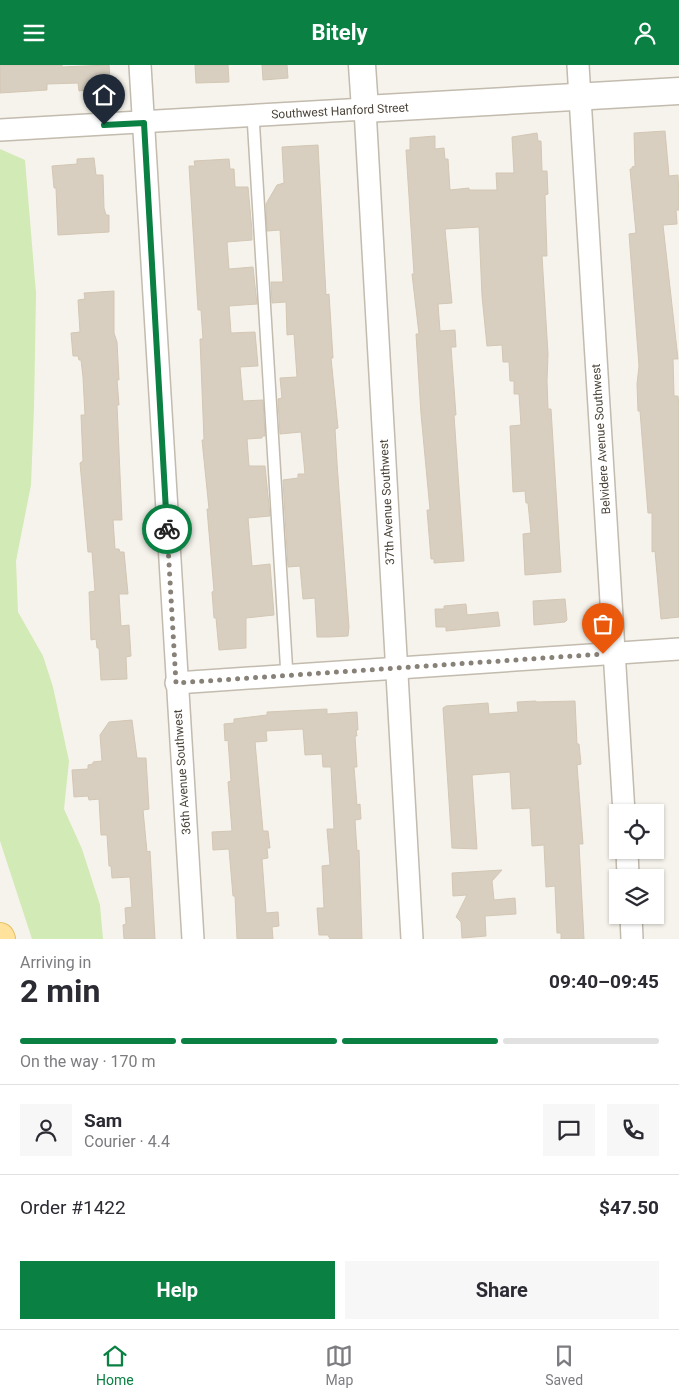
<!DOCTYPE html>
<html lang="en">
<head>
<meta charset="utf-8">
<style>
  :root { --surface:#fff; --page:#f7f7f7; --text:#2b2b33; --muted:#7c7c81; --line:#e1e1e2; --accent:#0b8043 }
  body { margin:0; font-family:Roboto,sans-serif; background:var(--page); color:var(--text); height:100vh; display:flex; flex-direction:column; font-size:19px; white-space:nowrap }
  * { box-sizing:border-box; margin:0 }
  p { font-size:16px; color:var(--muted) }
  .icon { flex:none; width:28px; height:28px; fill:none; stroke:currentColor; stroke-width:2; stroke-linecap:round; stroke-linejoin:round }
  .map { position:relative; height:874px; overflow:hidden }
  .sheet { display:flex; flex-direction:column; background:var(--surface); flex:1 }
  .sheet>* { flex:none }
  .buttons { position:absolute; left:609px; top:739px; display:grid; gap:10px }
  .buttons a { display:grid; place-items:center; width:55px; height:55px; border-radius:0px; background:var(--surface); box-shadow:0 1px 4px #0004; font-size:25px }
  .pin { position:absolute; display:grid; place-items:center; width:42px; height:42px; color:#fff; margin:-51px -21px; border-radius:50% 50% 50% 0; rotate:-45deg; box-shadow:0 0 5px #0007 }
  .pin .icon { rotate:45deg }
  .courier { position:absolute; display:grid; place-items:center; width:50px; height:50px; margin:-25px; border:4px solid #0b8043; border-radius:50%; background:#fff; color:#222; box-shadow:0 1px 6px #0007 }
  .head em { font-style:normal; font-weight:700 }
  .head div { display:flex; flex-direction:column-reverse }
  .head { display:flex; align-items:center; justify-content:space-between; height:85px; padding:0 20px }
  h1 { font-size:32px; font-weight:700; line-height:38px }
  .bar { display:grid; grid-template-columns:repeat(4,1fr); gap:8px 5px; align-content:center; height:60px; padding:0 20px }
  .bar i { height:6px; border-radius:4px; background:var(--line) }
  .bar .selected { background:var(--accent) }
  .bar p { grid-column:span 4 }
  .line { display:flex; align-items:center; gap:12px; padding:0 20px; border-top:1px solid var(--line) }
  .line div { flex:1 }
  .round { display:grid; place-items:center; flex:none; width:52px; height:52px; border-radius:0px; background:var(--page) }
  .cta { display:flex; gap:10px; margin-top:auto; padding:10px 20px }
  .cta a { flex:1; height:58px; border-radius:0px; background:var(--accent); color:#fff; font-size:20px; font-weight:700; line-height:58px; text-align:center }
  .cta a+a { background:var(--page); color:var(--text) }
  header { display:flex; justify-content:space-between; align-items:center; height:65px; padding:0 20px; background:var(--accent); color:#fff; font-size:22px; font-weight:700 }
  .menu { display:flex; justify-content:space-around; align-items:center; height:70px; border-top:1px solid var(--line); background:var(--surface); font-size:14px; color:var(--muted) }
  .menu a { display:grid; justify-items:center; gap:2px }
  .menu .selected { color:var(--accent) }
  .map>svg:first-child { display:block }
  .green { fill:#d2eab5 }
  .building { fill:#d8cfc1; stroke:#d3c7b4 }
  .lines { fill:none; stroke-linecap:round; stroke-linejoin:round }
  .service-casing { stroke:#c2bbae; stroke-width:14 }
  .minor-casing { stroke:#c2bbae; stroke-width:24 }
  .tertiary-casing { stroke:#c2bbae; stroke-width:29 }
  .primary-casing { stroke:#e6c16a; stroke-width:30 }
  .service { stroke:#fff; stroke-width:11 }
  .minor { stroke:#fff; stroke-width:21 }
  .tertiary { stroke:#fff; stroke-width:26 }
  .primary { stroke:#ffe39c; stroke-width:28 }
  .done { stroke:#878178; stroke-width:5; stroke-dasharray:0 9 }
  .route { stroke:#0b8043; stroke-width:6 }
  .labels { text-anchor:middle; dominant-baseline:central; stroke-width:5; stroke-linejoin:round; paint-order:stroke }
  .street-label { font-size:12px; fill:#4b4439; stroke:#fff }
</style>
</head>
<body>
<header><svg class="icon" aria-label="menu" viewBox="0 0 24 24"><path d="M4 6h16M4 12h16M4 18h16"/></svg>Bitely<svg class="icon" aria-label="person" viewBox="0 0 24 24"><circle cx="12" cy="8" r="4"/><path d="M4 21q1-7 8-7t8 7"/></svg></header>
<div class="map">
<svg width="679" height="874" viewBox="0 0 679 874">
  <rect width="100%" height="100%" fill="#f6f3ec"/>
  <path class="green" d="M0,84l25,11 11,133 -2,115 -3,77 -15,76 2,51 25,44 10,31 16,74 -5,48 18,40 18,56 3,34h-71l-32,-98z"/>
  <g class="building">
    <path d="M0,0h62v2l47,-2 2,27 -25,1v-3l-7,1 -1,-8 -31,1v6l-47,3z"/>
    <path d="M195,0h33l1,17 -33,1z"/>
    <path d="M262,0h25l1,13 -25,2z"/>
    <path d="M665,66l4,45 9,-1 1,22v13h-3l1,14 -14,1 15,134h-5l1,37h4l1,10v211l-18,2 -6,-68 -3,1v-39h-4l-8,-102h-2l-1,-27 2,-18 -10,-132 7,-1 -6,-64h2v-2l3,-1 -1,-33z"/>
    <path d="M537,68l1,8h3l1,30h5l1,23 -3,1 2,61h-5l6,98 -1,27 1,28h3l10,163 -36,3 -2,-41 8,-1 -3,-30h-2l-1,-12 -12,1 -3,-66 11,-1 -2,-31h-5v-13h-4l-1,-19h-6l-1,-17 -15,1 -5,-50 -3,-69 -34,2 7,74 -14,1 2,27 15,-1 1,17h-5l5,68h-2l10,146 -30,2v-4h-3l-4,-49h3l-9,-96 -5,-80h3l-7,-60h2l-8,-124h4v-12l25,-2v13l9,-1 1,11h3l2,31 19,-2v2h28l-1,-17h18l-2,-36z"/>
    <path d="M318,80l8,150 3,-1 4,64h-2l7,70 -3,1 2,34 12,164 -1,9 -19,1h-12l-2,-39 -12,1 -3,-33 -12,1 -5,-87 15,-2v-4h7l-4,-42 -21,2 -2,-35 4,-1 -2,-20 17,-1 -3,-43 -7,1 -1,-33 -14,1 -1,-21h12l-3,-52 -13,1 -1,-27 11,-19 7,-2 -2,-36z"/>
    <path d="M94,93l2,17h7l1,33 2,7h3v17l-51,3 -2,-47h-2l-2,-22 25,-2v-5z"/>
    <path d="M229,94l1,10h4l1,18h13l4,44v9l-25,2 2,27 24,-2 4,37 -28,2 2,27 24,-1 3,34 -18,1 3,34 20,-1 2,36h-3v2l-15,1 2,27h16l5,50 -22,2 4,48 18,-2 4,51 -28,3v30l-27,2 -3,-32h-2l-2,-26 2,-1 -7,-82h2l-7,-69h2l-4,-101h3l-2,-29h-3l-9,-144h6l-1,-5z"/>
    <path d="M114,226v42l3,9 2,38h-2l2,25h-2l5,115h-9l2,29h4l1,3h4l4,42h-9l2,32 8,-1 2,31 -5,1 1,22 -26,1 -2,-32h-2l-1,-9 -5,1 -2,-48 6,-1 -3,-39h-4l-8,-89 3,-2 -2,-46h4l-2,-38 -2,-17h-2l-1,-4h-5l-2,-23 9,-1 -2,-32 7,-1 -1,-6z"/>
    <path d="M565,534l2,21 -2,2 -31,3 -1,-24z"/>
    <path d="M466,539l1,11 31,-3 2,14 -54,5v-4h-10l-1,-18h9v-3z"/>
    <path d="M536,636v1l39,-1 2,43h2l2,20 -4,1 6,79h-4l5,95h-23v-6h-4l-2,-47 -9,1 -2,-42 -12,1 -2,-38 -18,1 -2,-37 -38,3 5,74 -25,-1 -9,-140 3,-2 42,-3 1,11 29,-2 -1,-10z"/>
    <path d="M327,644v5l30,-2 1,18h-2l1,6h-2l2,31h-3l3,38 3,-1 1,15 -6,1 2,31 2,-1 3,89h-32l-2,-4h-9l-2,-27h7l-2,-42 8,-1 -3,-36h7l-3,-62h-8l-1,-13 -17,1 -2,-26 -37,2 1,10 -12,1 8,89h5l2,17h-3l1,10 -6,1 4,54 12,-1 1,14 -7,1 1,12h-36l-2,-43h-2l-4,-47 -16,1 -1,-18 20,-1 -4,-49 3,-1 -3,-41 -3,1 -1,-17 10,-1v-4l33,-4v-3z"/>
    <path d="M132,655l5,38h9l3,51 -6,1 4,42 3,-1 5,88h-31l-1,-14 3,-1 -1,-16 7,-1 -2,-30 -18,1 -1,-12h-2l-2,-31h-6l-2,-36 -10,1 -1,-4 -14,1 -2,-27 16,-1v-4l5,-1v-2l9,-1 -2,-26 9,-13z"/>
    <path d="M502,805l-10,11 2,19 21,-2 1,16 -31,2 1,20 -24,2 -1,-16 -5,-5 11,-22 -14,1 -1,-23z"/>
  </g>
  <g class="lines">
    <defs>
      <path id="service" d="M253,51l34,560"/>
      <g id="minor">
        <path d="M140,0l53,874"/>
        <path d="M578,0l46,748"/>
        <path d="M0,65l365,-21 47,830"/>
        <path d="M176,618l503,-34"/>
        <path d="M627,785l1,27"/>
        <path d="M631,850l1,24"/>
      </g>
      <path id="tertiary" d="M362,0l3,44 314,-18"/>
      <path id="primary" d="M0,872l1,2"/>
    </defs>
    <use href="#service" class="service-casing"/>
    <use href="#minor" class="minor-casing"/>
    <use href="#tertiary" class="tertiary-casing"/>
    <use href="#primary" class="primary-casing"/>
    <use href="#service" class="service"/>
    <use href="#minor" class="minor"/>
    <use href="#tertiary" class="tertiary"/>
    <use href="#primary" class="primary"/>
  </g>
  <g class="lines">
    <path class="done" d="M167,464l9,154 427,-29"/>
    <path class="route" d="M104,60l40,-2 23,406"/>
  </g>
  <g class="labels">
    <g class="street-label">
      <text transform="translate(340 46) rotate(-3)">Southwest Hanford Street</text>
      <text transform="translate(601 374) rotate(-94)">Belvidere Avenue Southwest</text>
      <text transform="translate(387 437) rotate(-93)">37th Avenue Southwest</text>
      <text transform="translate(182 707) rotate(-94)">36th Avenue Southwest</text>
    </g>
  </g>
</svg>
<div class="buttons">
<a><svg class="icon" aria-label="locate" viewBox="0 0 24 24"><circle cx="12" cy="12" r="6"/><path d="M12 2v4M12 18v4M2 12h4M18 12h4"/></svg></a>
<a><svg class="icon" aria-label="layers" viewBox="0 0 24 24"><path d="M12 4l9 5-9 5-9-5zM3 14l9 5 9-5"/></svg></a>
</div>
<div class="pin" style="left:603px;top:589px;background:#ea580c"><svg class="icon" aria-label="bag" viewBox="0 0 24 24"><path d="M5 8h14l-1 12H6zM9 8a3 3 0 0 1 6 0"/></svg></div>
<div class="pin" style="left:104px;top:60px;background:#1f2937"><svg class="icon" aria-label="home" viewBox="0 0 24 24"><path d="M3 11l9-7 9 7M6 9v11h12V9"/></svg></div>
<div class="courier" style="left:167px;top:464px"><svg class="icon" aria-label="bike" viewBox="0 0 24 24"><circle cx="6" cy="16" r="4"/><circle cx="18" cy="16" r="4"/><path d="M6 16l4-8h5l3 8M10 8l3 8H6M13 5h3"/></svg></div>
</div>
<section class="sheet">
<div class="head"><div><h1>2 min</h1><p>Arriving in</p></div><em>09:40–09:45</em></div>
<div class="bar"><i class="selected"></i><i class="selected"></i><i class="selected"></i><i></i><p>On the way · 170 m</p></div>
<div class="line" style="height:90px"><a class="round"><svg class="icon" aria-label="person" viewBox="0 0 24 24"><circle cx="12" cy="8" r="4"/><path d="M4 21q1-7 8-7t8 7"/></svg></a><div><b>Sam</b><p>Courier · 4.4</p></div><a class="round"><svg class="icon" aria-label="chat" viewBox="0 0 24 24"><path d="M4 5h16v11H9l-5 4z"/></svg></a><a class="round"><svg class="icon" aria-label="phone" viewBox="0 0 24 24"><path d="M5 4h4l2 5-3 2q2 4 5 5l2-3 5 2v4C11 20 4 13 5 4z"/></svg></a></div>
<div class="line" style="height:65px"><div>Order #1422</div><b>$47.50</b></div>
<div class="cta"><a>Help</a><a>Share</a></div>
</section>
<nav class="menu">
<a class="selected"><svg class="icon" aria-label="home" viewBox="0 0 24 24"><path d="M3 11l9-7 9 7M6 9v11h12V9"/></svg>Home</a>
<a><svg class="icon" aria-label="map" viewBox="0 0 24 24"><path d="M3 6l6-2 6 2 6-2v14l-6 2-6-2-6 2zM9 4v14M15 6v14"/></svg>Map</a>
<a><svg class="icon" aria-label="saved" viewBox="0 0 24 24"><path d="M7 4h10v16l-5-4-5 4z"/></svg>Saved</a>
</nav>
</body>
</html>
